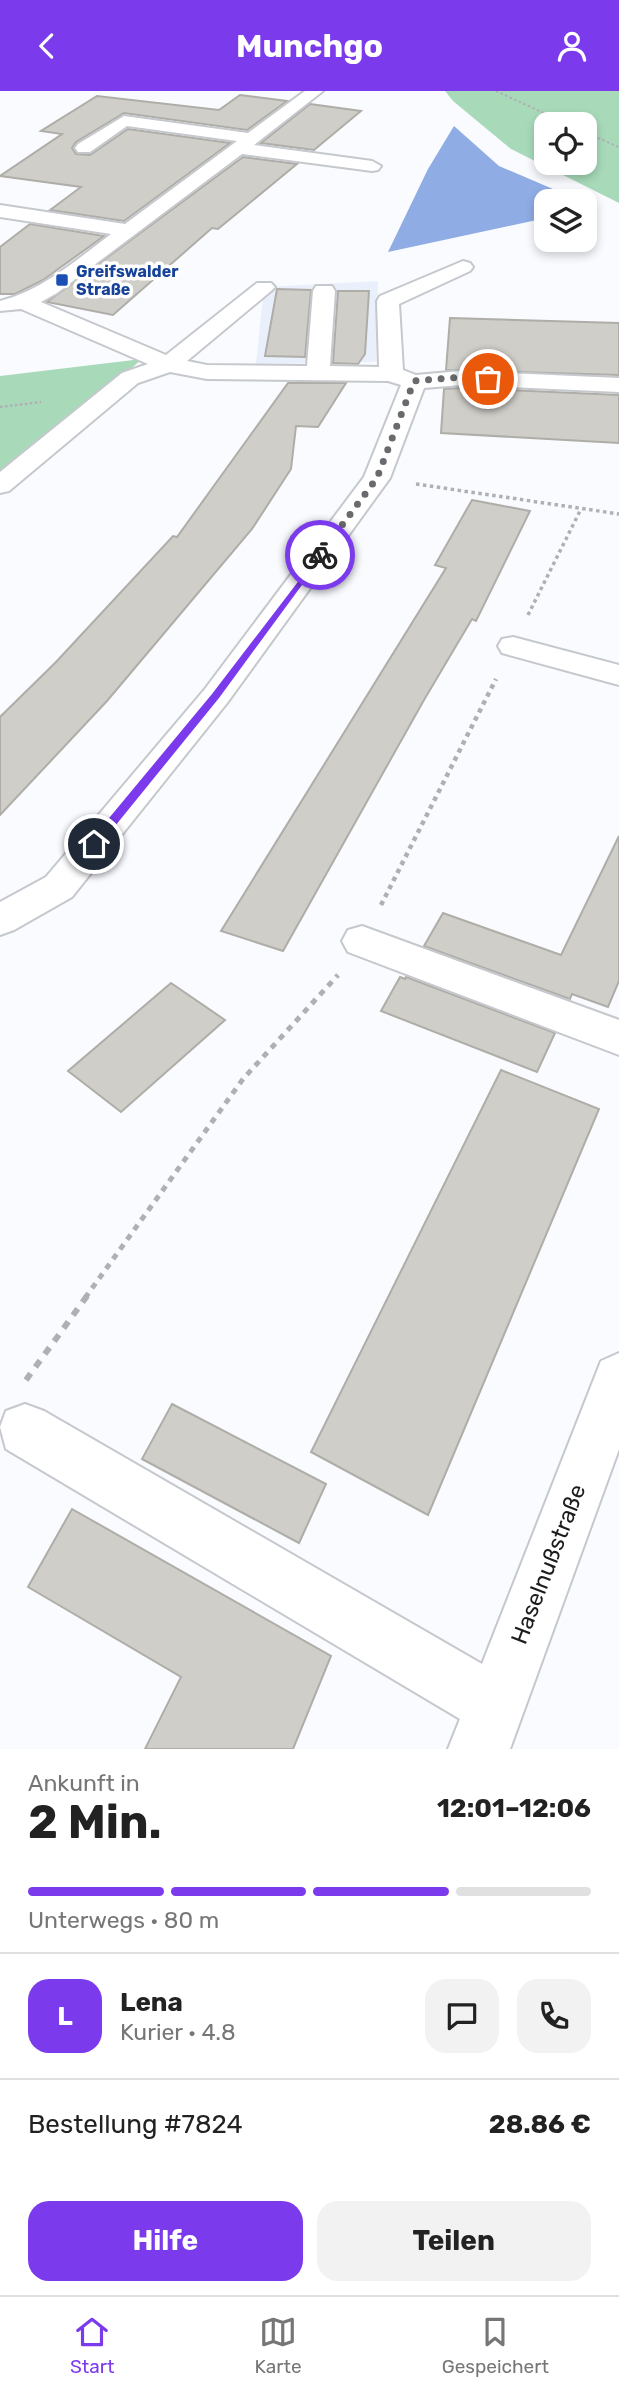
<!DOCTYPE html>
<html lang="de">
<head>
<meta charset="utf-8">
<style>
  :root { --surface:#fff; --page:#f2f2f2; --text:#222; --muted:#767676; --line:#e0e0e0; --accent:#7c3aed }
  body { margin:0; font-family:Rubik,sans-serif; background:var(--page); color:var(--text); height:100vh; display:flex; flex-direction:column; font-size:26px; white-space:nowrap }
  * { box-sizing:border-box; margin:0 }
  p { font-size:23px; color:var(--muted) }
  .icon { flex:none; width:38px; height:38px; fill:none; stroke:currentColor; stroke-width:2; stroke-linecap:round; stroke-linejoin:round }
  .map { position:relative; height:1658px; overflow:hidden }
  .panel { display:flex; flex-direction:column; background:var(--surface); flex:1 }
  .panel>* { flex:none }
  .buttons { position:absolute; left:534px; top:21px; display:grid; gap:14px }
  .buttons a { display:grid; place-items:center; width:63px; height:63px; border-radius:14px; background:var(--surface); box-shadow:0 4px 10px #0003; font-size:35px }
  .pin { position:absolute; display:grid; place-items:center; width:60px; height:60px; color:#fff; margin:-30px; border:4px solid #fff; border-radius:50%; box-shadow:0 2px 7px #0007 }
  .courier { position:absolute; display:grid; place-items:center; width:70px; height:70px; margin:-35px; border:5px solid #7c3aed; border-radius:50%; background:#fff; color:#222; box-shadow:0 2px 9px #0007 }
  .head em { font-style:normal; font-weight:700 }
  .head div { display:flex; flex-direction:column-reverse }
  .head { display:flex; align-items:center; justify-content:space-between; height:119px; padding:0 28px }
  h1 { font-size:46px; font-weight:700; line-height:52px }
  .bar { display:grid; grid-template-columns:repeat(4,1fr); gap:10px 7px; align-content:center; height:84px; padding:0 28px }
  .bar i { height:9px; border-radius:5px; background:var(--line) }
  .bar .active { background:var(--accent) }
  .bar p { grid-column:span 4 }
  .line { display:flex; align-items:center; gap:18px; padding:0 28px; border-top:2px solid var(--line) }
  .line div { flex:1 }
  .round { display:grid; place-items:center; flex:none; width:74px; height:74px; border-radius:21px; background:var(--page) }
  .button { display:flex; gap:14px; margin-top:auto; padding:14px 28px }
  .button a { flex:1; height:80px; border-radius:21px; background:var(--accent); color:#fff; font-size:28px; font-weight:700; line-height:80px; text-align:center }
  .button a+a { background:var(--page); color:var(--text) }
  header { display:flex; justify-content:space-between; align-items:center; height:91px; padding:0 28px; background:var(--accent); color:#fff; font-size:32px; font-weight:700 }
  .menu { display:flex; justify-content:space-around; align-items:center; height:98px; border-top:2px solid var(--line); background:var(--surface); font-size:19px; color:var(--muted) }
  .menu a { display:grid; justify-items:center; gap:4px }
  .menu .active { color:var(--accent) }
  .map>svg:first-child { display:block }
  .built { fill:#e9f0fb }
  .green { fill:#a8daba; fill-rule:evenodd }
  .water { fill:#90ace5 }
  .building { fill:#d0cec9; stroke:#afada8; stroke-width:2 }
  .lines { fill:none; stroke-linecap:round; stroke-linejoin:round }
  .minor-casing { stroke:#c5c8cc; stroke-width:4 }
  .path-far5 { stroke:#aeb0b3; stroke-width:2; stroke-dasharray:2.5 2.5; stroke-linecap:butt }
  .path-far4 { stroke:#aeb0b3; stroke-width:2.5; stroke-dasharray:2.5 2.5; stroke-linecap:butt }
  .path-far3 { stroke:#aeb0b3; stroke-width:3.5; stroke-dasharray:3.5 3.5; stroke-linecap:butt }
  .path-far2 { stroke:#aeb0b3; stroke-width:4.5; stroke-dasharray:4.5 4.5; stroke-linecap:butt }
  .path-far1 { stroke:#aeb0b3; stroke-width:5; stroke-dasharray:6 6; stroke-linecap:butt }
  .path { stroke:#aeb0b3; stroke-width:6; stroke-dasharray:8 8; stroke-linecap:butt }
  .minor { fill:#fff; fill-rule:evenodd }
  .route { fill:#7c3aed }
  .done { stroke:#696a6d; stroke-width:7; stroke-dasharray:0 12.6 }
  .transit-dot { fill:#1a4fb4; stroke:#fff; stroke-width:2.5 }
  .labels { text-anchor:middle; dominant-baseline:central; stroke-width:7; stroke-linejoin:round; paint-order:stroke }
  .far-transit-label { font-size:16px; font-weight:bold; fill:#164399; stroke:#fff; text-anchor:start }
  .near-street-label { font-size:23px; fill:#1b1c1e; stroke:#fff }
</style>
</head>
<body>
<header><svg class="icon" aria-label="back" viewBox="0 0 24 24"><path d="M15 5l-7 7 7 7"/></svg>Munchgo<svg class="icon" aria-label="person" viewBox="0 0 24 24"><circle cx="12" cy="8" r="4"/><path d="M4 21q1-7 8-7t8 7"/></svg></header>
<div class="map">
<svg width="619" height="1658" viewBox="0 0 619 1658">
  <rect width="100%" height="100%" fill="#f9fbff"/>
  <path class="built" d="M378,190l-2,81 -120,2 8,-77z"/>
  <g class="green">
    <path d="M445,0h174v112l-108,-54 -58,-48zM546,33h38v39h-38z"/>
    <path d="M142,268l-142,124v-107z"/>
  </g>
  <path class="water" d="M454,35l45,40 82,35h-35v17l-158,34 40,-83z"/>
  <g class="building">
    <path d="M240,4l47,6 -40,29 -123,-17 -48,29 -4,6 4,6 14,1 38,-26 102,14 -106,78 -74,-11 31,-23 -81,-11 62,-42 -21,-3 56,-35 122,14z"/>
    <path d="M310,13l51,7 -47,39 -53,-7z"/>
    <path d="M243,66l54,7 -79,65 -6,-1 -99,87 -66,-13z"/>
    <path d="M30,133l74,12 -61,44 -28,14h-15v-47z"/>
    <path d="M277,198l34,1 -6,67 -40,-1z"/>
    <path d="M338,200h31l-4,63 -7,10 -25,-1z"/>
    <path d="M450,227l169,5v52l-173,-5z"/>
    <path d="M288,292h58l-28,44 -22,-1 -5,43 -39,60 -145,172 -107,114v-98l56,-55 117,-126 4,1z"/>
    <path d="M461,297l158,7v48l-178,-10 3,-44z"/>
    <path d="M472,409l58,11 -54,110 -4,-2 -48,81 -141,251 -62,-20 225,-363 -11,-3z"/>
    <path d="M619,745v145l-11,26 -36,-13 -2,5 -146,-53 19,-33 118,42z"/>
    <path d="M400,886l5,2 1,-2 149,56 -18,39 -156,-61z"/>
    <path d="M171,892l54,37 -104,92 -53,-41z"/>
    <path d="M501,979l98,39 -171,406 -117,-63z"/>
    <path d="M172,1313l154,80 -27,59 -157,-84z"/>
    <path d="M72,1418l259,147 -38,93h-148l36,-72 -153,-90z"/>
  </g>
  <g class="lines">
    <defs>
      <g id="minor">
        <path d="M305,0h18l-69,54 118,16 9,5 -3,4 -6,1 -130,-17 -185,139 -16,9 125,53 91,-72h14l4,4 -4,4 -84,70 20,4 100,1 6,-75 3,-5h16l3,5 -5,75 49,1 -2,-66 3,-5 83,-35 7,2 3,4 -3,4 -71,33 4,66 13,5 45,-4 158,7v14l-158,-7 -37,3 -34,90 -163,225 -155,194 -58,33 -14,5v-33l46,-25 159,-188 159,-212 37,-92 -13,-4 -181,-2 -37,-7 -32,11 -129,108 -9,2v-21l122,-99 26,-9 -127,-55 -21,2v-10c43,-11 76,-41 111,-67l-111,-17v-12l125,19 112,-83 -110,-15 -37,26h-12l-3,-4 3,-4 46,-28 124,17z"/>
        <path d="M513,546l106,28v20l-117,-32 -4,-7 4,-7z"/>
        <path d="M362,835l257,94v35l-271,-103 -6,-11 6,-11z"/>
        <path d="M619,1262v96l-109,300h-62l12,-30 -454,-270 -6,-22 6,-16 19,-7 19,7 438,253 119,-303z"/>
      </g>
    </defs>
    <use href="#minor" class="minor-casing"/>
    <g class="path-far5">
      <path d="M496,0l72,33"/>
      <path d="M584,41l35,15"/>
    </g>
    <path class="path-far4" d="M0,316l41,-5"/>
    <g class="path-far3">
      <path d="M416,393l203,30"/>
      <path d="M528,524l53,-106"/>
    </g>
    <path class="path-far2" d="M381,814l115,-226"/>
    <path class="path-far1" d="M85,1207l158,-219 95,-104"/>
    <path class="path" d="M26,1289l61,-84"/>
    <use href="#minor" class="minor"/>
  </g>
  <path class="route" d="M320,462l4,2 -105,143 -121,149h-8v-6l122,-147z"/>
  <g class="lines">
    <path class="done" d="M320,464l57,-77 37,-97 47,-4 27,2"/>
  </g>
  <rect class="transit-dot" x="55" y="182" width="14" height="14" rx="3.5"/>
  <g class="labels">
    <g class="far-transit-label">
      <text x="76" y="180">Greifswalder<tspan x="76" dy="18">Straße</tspan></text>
    </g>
    <g class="near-street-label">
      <text transform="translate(548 1473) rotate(-69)">Haselnußstraße</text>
    </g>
  </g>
</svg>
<div class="buttons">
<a><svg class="icon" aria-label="locate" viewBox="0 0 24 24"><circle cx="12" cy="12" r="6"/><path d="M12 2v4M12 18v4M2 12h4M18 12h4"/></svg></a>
<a><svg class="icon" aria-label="layers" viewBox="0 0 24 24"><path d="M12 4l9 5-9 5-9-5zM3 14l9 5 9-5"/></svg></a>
</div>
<div class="pin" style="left:488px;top:288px;background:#ea580c"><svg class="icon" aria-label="bag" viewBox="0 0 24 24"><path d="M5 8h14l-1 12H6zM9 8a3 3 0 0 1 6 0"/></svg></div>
<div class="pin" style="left:94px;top:753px;background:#1f2937"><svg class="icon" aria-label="home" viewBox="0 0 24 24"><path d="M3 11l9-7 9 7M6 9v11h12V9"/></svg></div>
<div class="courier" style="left:320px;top:464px"><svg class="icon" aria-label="bike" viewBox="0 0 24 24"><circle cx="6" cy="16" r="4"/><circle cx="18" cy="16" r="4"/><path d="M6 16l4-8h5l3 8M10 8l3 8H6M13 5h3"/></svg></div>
</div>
<section class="panel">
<div class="head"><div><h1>2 Min.</h1><p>Ankunft in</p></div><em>12:01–12:06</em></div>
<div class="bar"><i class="active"></i><i class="active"></i><i class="active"></i><i></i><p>Unterwegs · 80 m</p></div>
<div class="line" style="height:126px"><b class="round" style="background:var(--accent);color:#fff">L</b><div><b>Lena</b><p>Kurier · 4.8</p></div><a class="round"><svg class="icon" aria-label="chat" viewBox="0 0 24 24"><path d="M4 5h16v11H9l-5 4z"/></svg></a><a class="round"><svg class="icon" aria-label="phone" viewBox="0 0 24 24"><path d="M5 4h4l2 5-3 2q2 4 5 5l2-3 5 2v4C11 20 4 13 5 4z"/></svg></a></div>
<div class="line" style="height:91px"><div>Bestellung #7824</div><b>28.86 €</b></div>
<div class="button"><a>Hilfe</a><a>Teilen</a></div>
</section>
<nav class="menu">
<a class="active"><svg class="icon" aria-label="home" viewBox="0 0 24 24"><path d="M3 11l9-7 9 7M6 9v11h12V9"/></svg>Start</a>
<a><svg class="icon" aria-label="map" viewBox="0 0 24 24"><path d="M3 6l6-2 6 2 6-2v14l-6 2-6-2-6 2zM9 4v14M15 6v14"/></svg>Karte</a>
<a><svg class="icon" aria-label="saved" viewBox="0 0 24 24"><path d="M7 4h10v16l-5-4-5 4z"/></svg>Gespeichert</a>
</nav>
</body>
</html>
